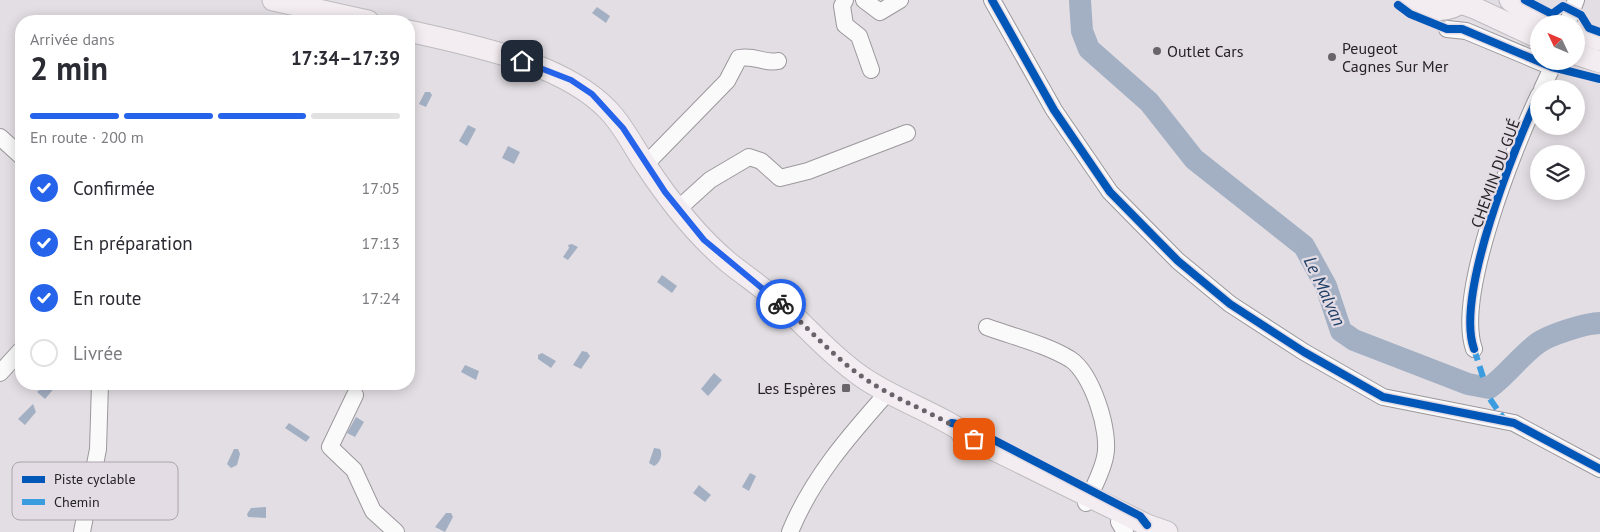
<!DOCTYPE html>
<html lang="fr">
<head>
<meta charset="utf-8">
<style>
  :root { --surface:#fff; --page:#f2f2f3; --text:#2b2b33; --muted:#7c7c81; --line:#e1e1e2; --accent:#2563eb }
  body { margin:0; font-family:"PT Sans",sans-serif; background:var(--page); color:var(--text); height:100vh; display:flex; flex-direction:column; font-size:19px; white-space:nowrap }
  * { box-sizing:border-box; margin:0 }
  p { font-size:16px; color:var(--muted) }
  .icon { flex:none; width:28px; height:28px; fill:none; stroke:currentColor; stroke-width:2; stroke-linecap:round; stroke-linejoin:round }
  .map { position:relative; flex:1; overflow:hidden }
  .panel { position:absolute; left:15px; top:15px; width:400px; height:375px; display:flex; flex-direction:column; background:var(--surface); border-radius:20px; box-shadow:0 2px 12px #0003 }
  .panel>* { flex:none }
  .needle { width:32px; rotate:314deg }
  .buttons { position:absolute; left:1530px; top:15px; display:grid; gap:10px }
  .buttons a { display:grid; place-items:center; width:55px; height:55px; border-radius:50%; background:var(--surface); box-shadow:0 2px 12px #0003; font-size:25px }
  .pin { position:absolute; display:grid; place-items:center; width:42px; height:42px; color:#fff; margin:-21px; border-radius:10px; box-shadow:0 2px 8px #0006 }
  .courier { position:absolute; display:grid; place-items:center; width:50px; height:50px; margin:-25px; border:4px solid #2563eb; border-radius:50%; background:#fff; color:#222; box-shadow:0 1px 6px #0007 }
  .head em { font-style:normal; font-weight:800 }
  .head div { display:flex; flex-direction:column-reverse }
  .head { display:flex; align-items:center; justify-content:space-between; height:85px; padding:0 15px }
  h1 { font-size:32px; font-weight:800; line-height:38px }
  .bar { display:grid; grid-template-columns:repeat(4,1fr); gap:8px 5px; align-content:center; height:60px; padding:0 15px }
  .bar i { height:6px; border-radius:4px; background:var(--line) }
  .bar .active { background:var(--accent) }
  .bar p { grid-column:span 4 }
  ol { padding:0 15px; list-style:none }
  li { display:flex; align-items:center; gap:15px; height:55px }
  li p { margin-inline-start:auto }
  li .icon { padding:5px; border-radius:50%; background:var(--accent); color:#fff; stroke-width:4 }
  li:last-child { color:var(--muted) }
  li i { width:28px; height:28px; border:2px solid var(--line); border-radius:50% }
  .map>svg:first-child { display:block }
  .water { fill:#a3b0c4 }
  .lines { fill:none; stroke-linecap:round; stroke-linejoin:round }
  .stream { stroke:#a3b0c4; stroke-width:4 }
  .river { stroke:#a3b0c4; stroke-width:22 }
  .minor-casing { stroke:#9b989c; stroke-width:18 }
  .major-casing { stroke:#bdbbbd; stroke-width:23 }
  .minor { stroke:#fbfafb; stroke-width:16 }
  .major { stroke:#f3ecf0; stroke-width:21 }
  .quiet { stroke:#3c9ce0; stroke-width:6; stroke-dasharray:12 6; stroke-linecap:butt }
  .cycleway-casing { stroke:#e4dce5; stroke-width:11 }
  .cycleway { stroke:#0057b8; stroke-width:8 }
  .done { stroke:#686469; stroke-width:5; stroke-dasharray:0 9 }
  .route { stroke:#2563eb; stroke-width:6 }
  .poi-dot { fill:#686469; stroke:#e4dce5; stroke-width:2 }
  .labels { text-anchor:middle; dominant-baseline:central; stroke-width:4.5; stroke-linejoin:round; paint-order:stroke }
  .poi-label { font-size:16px; fill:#262327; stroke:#e4dce5; text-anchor:start }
  .street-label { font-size:16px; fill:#262327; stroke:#e4dce5 }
  .water-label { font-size:18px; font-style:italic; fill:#203f65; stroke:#e4dce5 }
  .key { fill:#e4dce5; stroke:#aba4ac; stroke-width:1 }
  .key-label { font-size:14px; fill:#262327 }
</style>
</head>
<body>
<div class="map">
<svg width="1600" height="532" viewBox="0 0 1600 532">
  <rect width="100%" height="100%" fill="#e3dee3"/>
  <g class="water">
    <path d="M597,7l13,9 -4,7 -14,-10z"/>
    <path d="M425,92h5l2,3 -6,12 -7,-3z"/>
    <path d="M468,125l8,4 -9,17 -8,-5z"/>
    <path d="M508,146l12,6 -6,12 -12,-6z"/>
    <path d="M572,244l6,3 -10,13 -5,-3 6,-9 -1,-3z"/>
    <path d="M662,275l15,11 -5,7 -15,-11z"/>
    <path d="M582,351l5,1 3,4 -9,13 -8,-4z"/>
    <path d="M542,353l14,8 -5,7 -13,-9v-4z"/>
    <path d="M465,365l14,6 -3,9 -15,-8z"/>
    <path d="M714,373l8,7 -14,16 -7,-7z"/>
    <path d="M47,384l10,1 -12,14 -8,-7z"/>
    <path d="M33,404l3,8 -11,13 -7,-6z"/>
    <path d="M356,417l8,5 -9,15 -8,-4z"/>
    <path d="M289,423l21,14 -4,5 -21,-14z"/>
    <path d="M654,448l6,1c3,6 0,14 -6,17l-5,-3z"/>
    <path d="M234,449h4l2,5 -3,11 -6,3 -4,-4z"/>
    <path d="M750,473l6,3 -7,15 -7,-4z"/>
    <path d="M699,485l12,10 -6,7 -12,-9z"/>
    <path d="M251,508l15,-1v11l-18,-1 -1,-3z"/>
    <path d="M446,513h5l2,4 -8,15 -10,-5z"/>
  </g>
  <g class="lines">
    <path class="stream" d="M1080,1v-1"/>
    <path class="river" d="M1080,1l2,30 7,18 60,53 45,57 110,87 22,40 15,45 13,9 114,44 21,4c18,-13 31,-32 49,-45 11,-8 48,-20 62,-20"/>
    <defs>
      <g id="minor">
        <path d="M845,0l-3,6 3,19 14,11 12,34"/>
        <path d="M864,0l16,12 20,-12"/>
        <path d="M992,0l62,110 56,82 68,69 52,43 74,48 79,45 131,26 86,46"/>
        <path d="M1567,24l9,-24"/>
        <path d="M1447,29l19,2 86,36"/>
        <path d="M1542,89l13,-28"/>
        <path d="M0,137l21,19"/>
        <path d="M645,165l82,-84 12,-23c17,-3 25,6 39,3"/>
        <path d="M678,209l32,-29 39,-23 12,4 19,17 28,-7 99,-38"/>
        <path d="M987,327c27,10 58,17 83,32 22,14 41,73 35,98 -3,15 -12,32 -19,46"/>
        <path d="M1474,349c-19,-53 40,-202 65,-254"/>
        <path d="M0,373l21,-23"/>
        <path d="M355,395l-25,52 24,23 19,41 23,21"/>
        <path d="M1119,522l6,10"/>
        <path d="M82,532l16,-83 2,-65"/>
        <path d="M790,532c22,-54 59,-96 98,-140"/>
      </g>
      <g id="major">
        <path d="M273,0l95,21"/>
        <path d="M1408,0c18,12 40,14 57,0"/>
        <path d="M1510,0l15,11 28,13"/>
        <path d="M1461,3l16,6 62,29"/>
        <path d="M409,31c63,15 154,31 200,80 15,16 24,35 36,53 23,35 51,71 83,98 20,16 43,31 61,49 25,24 48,49 76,68 35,23 75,35 109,60"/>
        <path d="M1576,32l24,8"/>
        <path d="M1576,54l24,8"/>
        <path d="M962,434l185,91 20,7"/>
      </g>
    </defs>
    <use href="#minor" class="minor-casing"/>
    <use href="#major" class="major-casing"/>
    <use href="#minor" class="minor"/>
    <use href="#major" class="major"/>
    <g class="quiet">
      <path d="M1474,349l9,28"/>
      <path d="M1490,399l16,23"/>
    </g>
    <defs>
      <g id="cycleway">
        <path d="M992,0l62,110 56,82 68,69 52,43 74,48 79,45 131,26 86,46"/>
        <path d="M1525,0l27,14 11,-8 18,9 8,13 11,4"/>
        <path d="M1398,5l12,9 37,15h15l90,38 48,12"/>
        <path d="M1474,349c-19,-53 40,-202 65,-254"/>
        <path d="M952,423l15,3 173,90 7,9"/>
      </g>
    </defs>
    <use href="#cycleway" class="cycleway-casing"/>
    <use href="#cycleway" class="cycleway"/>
  </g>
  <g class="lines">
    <path class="done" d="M781,304c29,25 54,55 86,76 34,23 74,35 107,59"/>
    <path class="route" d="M522,61l49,19 21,14 31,34 42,64 39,48 77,64"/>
  </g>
  <g class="poi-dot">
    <circle cx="1157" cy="51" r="5"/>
    <circle cx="1332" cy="57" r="5"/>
    <rect x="841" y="383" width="10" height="10" rx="2.5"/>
  </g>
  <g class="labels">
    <g class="poi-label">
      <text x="1342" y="48">Peugeot<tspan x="1342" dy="18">Cagnes Sur Mer</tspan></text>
      <text x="1167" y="51">Outlet Cars</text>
      <text x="836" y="388" text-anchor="end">Les Espères</text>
    </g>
    <g class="street-label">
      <text transform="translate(1495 173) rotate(-70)">CHEMIN DU GUÉ</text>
    </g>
    <g class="water-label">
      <text transform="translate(1325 291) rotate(65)">Le Malvan</text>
    </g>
  </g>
  <rect x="12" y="462" width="166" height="58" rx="8" class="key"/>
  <rect x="22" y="476" width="23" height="7" fill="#0057b8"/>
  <rect x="22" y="499" width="23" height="6" fill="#3c9ce0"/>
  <g class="key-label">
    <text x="54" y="484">Piste cyclable</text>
    <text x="54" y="507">Chemin</text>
  </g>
</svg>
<div class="buttons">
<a><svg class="needle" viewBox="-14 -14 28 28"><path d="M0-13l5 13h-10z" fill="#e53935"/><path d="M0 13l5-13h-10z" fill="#7c7c81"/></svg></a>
<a><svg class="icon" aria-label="locate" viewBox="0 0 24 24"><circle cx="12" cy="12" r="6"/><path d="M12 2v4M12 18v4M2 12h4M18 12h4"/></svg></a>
<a><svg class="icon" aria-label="layers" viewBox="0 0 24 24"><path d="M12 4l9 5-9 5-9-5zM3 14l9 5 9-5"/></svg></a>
</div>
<div class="pin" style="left:974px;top:439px;background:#ea580c"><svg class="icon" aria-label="bag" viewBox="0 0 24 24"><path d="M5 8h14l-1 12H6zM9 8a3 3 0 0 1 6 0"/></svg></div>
<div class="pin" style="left:522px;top:61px;background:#1f2937"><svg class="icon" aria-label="home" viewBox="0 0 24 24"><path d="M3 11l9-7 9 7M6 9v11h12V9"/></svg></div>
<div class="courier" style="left:781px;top:304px"><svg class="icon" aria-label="bike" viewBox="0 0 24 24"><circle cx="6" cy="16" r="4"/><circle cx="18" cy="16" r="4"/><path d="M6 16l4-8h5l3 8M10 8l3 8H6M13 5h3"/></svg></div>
<section class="panel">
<div class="head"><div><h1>2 min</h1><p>Arrivée dans</p></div><em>17:34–17:39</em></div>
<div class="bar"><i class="active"></i><i class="active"></i><i class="active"></i><i></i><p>En route · 200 m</p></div>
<ol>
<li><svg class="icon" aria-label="check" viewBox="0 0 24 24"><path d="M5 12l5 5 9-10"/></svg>Confirmée<p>17:05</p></li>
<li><svg class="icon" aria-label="check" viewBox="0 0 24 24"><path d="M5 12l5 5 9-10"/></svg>En préparation<p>17:13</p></li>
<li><svg class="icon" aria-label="check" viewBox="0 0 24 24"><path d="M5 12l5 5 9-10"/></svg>En route<p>17:24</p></li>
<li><i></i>Livrée</li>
</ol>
</section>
</div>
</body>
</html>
